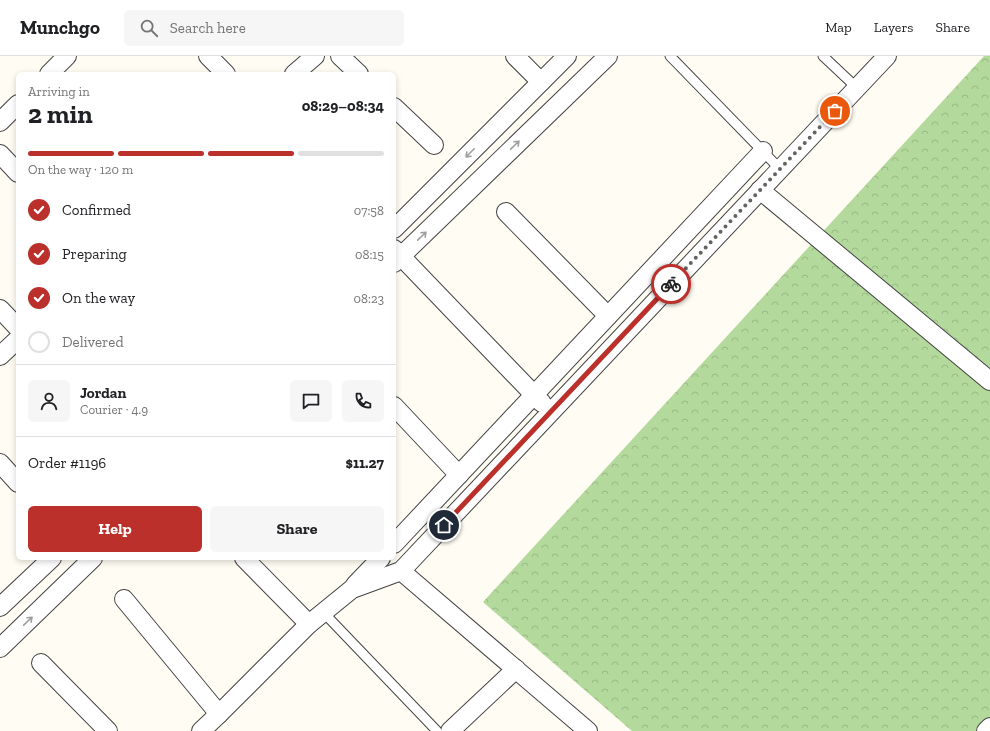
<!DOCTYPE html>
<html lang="en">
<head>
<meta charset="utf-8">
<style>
  :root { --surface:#fff; --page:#f6f6f6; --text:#202124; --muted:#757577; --line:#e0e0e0; --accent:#bc302b }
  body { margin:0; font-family:"Zilla Slab",serif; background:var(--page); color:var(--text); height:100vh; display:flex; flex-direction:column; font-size:15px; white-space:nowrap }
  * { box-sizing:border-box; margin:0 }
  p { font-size:13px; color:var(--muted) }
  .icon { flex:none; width:22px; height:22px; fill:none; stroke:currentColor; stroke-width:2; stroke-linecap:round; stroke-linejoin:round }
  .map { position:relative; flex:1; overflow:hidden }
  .sheet { position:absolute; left:16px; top:16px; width:380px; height:488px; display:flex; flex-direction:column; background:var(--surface); border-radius:6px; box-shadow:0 2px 6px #0003 }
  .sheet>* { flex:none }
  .pin { position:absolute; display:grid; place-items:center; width:34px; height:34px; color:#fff; margin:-17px; border:2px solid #fff; border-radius:50%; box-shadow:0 1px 4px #0007 }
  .courier { position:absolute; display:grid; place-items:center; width:40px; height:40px; margin:-20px; border:3px solid #bc302b; border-radius:50%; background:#fff; color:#222; box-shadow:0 1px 5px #0007 }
  .summary em { font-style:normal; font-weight:700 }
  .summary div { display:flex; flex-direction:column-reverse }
  .summary { display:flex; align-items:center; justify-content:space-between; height:68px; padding:0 12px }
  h1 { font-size:26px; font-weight:700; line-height:30px }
  .bar { display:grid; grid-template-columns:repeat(4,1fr); gap:6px 4px; align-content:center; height:48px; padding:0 12px }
  .bar i { height:5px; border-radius:3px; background:var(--line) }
  .bar .on { background:var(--accent) }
  .bar p { grid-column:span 4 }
  .line { display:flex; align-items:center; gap:10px; padding:0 12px; border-top:1px solid var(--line) }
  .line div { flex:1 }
  .round { display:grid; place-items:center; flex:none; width:42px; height:42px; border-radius:6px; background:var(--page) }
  ol { padding:0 12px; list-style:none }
  li { display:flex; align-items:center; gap:12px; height:44px }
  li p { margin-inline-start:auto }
  li .icon { padding:4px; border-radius:50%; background:var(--accent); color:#fff; stroke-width:4 }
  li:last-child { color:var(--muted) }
  li i { width:22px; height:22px; border:2px solid var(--line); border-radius:50% }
  .cta { display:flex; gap:8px; margin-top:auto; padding:8px 12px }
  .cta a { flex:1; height:46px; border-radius:6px; background:var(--accent); color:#fff; font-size:16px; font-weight:700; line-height:46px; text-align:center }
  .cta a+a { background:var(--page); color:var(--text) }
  header { display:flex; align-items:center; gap:24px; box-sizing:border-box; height:56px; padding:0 20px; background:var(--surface); border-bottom:1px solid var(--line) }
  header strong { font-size:19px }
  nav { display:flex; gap:22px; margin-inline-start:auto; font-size:14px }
  .search { width:280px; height:36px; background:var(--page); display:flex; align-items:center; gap:10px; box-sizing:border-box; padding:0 14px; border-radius:6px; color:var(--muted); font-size:15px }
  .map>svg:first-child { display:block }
  .forest { fill:url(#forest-crowns) }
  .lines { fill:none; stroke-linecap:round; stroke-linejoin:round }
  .service-casing { stroke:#434343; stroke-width:11 }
  .minor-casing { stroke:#434343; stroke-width:20 }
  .service { stroke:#fff; stroke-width:9 }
  .minor { stroke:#fff; stroke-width:18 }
  .oneway { stroke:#9f9f9f }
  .done { stroke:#64635f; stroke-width:4; stroke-dasharray:0 7.2 }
  .route { stroke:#bc302b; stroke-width:5 }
</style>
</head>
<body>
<header>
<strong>Munchgo</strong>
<div class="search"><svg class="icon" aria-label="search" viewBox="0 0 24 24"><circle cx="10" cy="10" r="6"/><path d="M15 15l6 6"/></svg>Search here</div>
<nav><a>Map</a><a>Layers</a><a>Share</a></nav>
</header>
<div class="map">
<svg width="990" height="675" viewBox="0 0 990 675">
  <defs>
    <pattern id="forest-crowns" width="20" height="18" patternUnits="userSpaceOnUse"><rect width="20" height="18" fill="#b3d99c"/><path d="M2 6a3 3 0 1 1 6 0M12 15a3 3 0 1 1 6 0" fill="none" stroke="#99b985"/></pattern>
  </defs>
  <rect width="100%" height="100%" fill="#fffdf3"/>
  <path class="forest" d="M984,0h6v675h-358l-149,-129z"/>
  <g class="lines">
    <defs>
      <g id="service">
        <path d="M670,0l110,113"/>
        <path d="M823,0l34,32"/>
        <path d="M323,556l114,119"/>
      </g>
      <g id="minor">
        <path d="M208,0l18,18"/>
        <path d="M340,0l19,18"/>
        <path d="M515,0l26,26"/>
        <path d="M49,18l18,-18"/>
        <path d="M294,18l21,-18"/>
        <path d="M394,51l40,38"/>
        <path d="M0,66l18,-18"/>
        <path d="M0,98l18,19"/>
        <path d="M760,134l230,191"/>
        <path d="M506,156l102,104"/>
        <path d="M394,173l173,-173"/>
        <path d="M394,193l148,154"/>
        <path d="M394,207l214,-207"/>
        <path d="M0,253l18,19"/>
        <path d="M0,300l18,-17"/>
        <path d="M394,350l65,69"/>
        <path d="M0,407l18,20"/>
        <path d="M394,488l369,-393"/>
        <path d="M244,502l65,66"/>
        <path d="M401,515l187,160"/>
        <path d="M355,529l26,-27"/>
        <path d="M124,543l95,115"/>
        <path d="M0,551l52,-49"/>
        <path d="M0,592l93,-90"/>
        <path d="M41,607l67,68"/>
        <path d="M201,675l18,-17 90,-90 43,-35 49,-18 486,-515"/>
        <path d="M450,675l66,-62"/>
        <path d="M986,675l4,-4"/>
      </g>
    </defs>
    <use href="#service" class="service-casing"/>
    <use href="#minor" class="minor-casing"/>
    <use href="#service" class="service"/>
    <use href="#minor" class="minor"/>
  </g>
  <defs><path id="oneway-shaft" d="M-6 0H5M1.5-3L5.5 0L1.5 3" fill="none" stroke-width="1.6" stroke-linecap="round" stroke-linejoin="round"/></defs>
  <g class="oneway">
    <use href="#oneway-shaft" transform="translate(515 89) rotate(-44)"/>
    <use href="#oneway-shaft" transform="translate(470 97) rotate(135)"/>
    <use href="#oneway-shaft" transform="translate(422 180) rotate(-44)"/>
    <use href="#oneway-shaft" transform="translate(28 565) rotate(-44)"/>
  </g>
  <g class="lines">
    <path class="done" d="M671,228l164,-173"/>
    <path class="route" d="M444,469l227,-241"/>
  </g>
</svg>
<div class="pin" style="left:835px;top:55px;background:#ea580c"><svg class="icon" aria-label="bag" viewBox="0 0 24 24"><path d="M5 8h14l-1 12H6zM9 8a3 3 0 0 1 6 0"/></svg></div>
<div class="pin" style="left:444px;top:469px;background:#1f2937"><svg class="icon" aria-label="home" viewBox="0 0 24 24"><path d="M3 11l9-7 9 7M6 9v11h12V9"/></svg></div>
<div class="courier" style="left:671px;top:228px"><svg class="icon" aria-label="bike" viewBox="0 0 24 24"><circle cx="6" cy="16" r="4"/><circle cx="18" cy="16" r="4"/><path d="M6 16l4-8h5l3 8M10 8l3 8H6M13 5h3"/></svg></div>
<section class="sheet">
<div class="summary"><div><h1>2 min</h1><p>Arriving in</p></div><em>08:29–08:34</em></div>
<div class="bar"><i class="on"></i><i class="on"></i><i class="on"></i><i></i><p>On the way · 120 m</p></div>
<ol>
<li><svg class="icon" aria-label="check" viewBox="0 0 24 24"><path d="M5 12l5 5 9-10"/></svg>Confirmed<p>07:58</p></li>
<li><svg class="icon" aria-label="check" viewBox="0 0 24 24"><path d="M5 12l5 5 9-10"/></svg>Preparing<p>08:15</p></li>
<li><svg class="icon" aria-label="check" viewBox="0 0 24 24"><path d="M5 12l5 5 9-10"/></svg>On the way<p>08:23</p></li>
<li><i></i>Delivered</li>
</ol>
<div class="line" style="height:72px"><a class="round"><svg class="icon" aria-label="person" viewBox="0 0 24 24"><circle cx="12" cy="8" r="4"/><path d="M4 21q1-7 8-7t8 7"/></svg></a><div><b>Jordan</b><p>Courier · 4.9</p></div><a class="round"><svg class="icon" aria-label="chat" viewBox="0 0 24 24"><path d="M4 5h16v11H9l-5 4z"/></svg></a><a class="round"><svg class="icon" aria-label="phone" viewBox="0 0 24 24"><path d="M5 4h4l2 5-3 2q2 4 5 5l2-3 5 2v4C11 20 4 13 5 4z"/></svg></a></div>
<div class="line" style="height:52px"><div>Order #1196</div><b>$11.27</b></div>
<div class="cta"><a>Help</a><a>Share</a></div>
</section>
</div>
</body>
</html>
